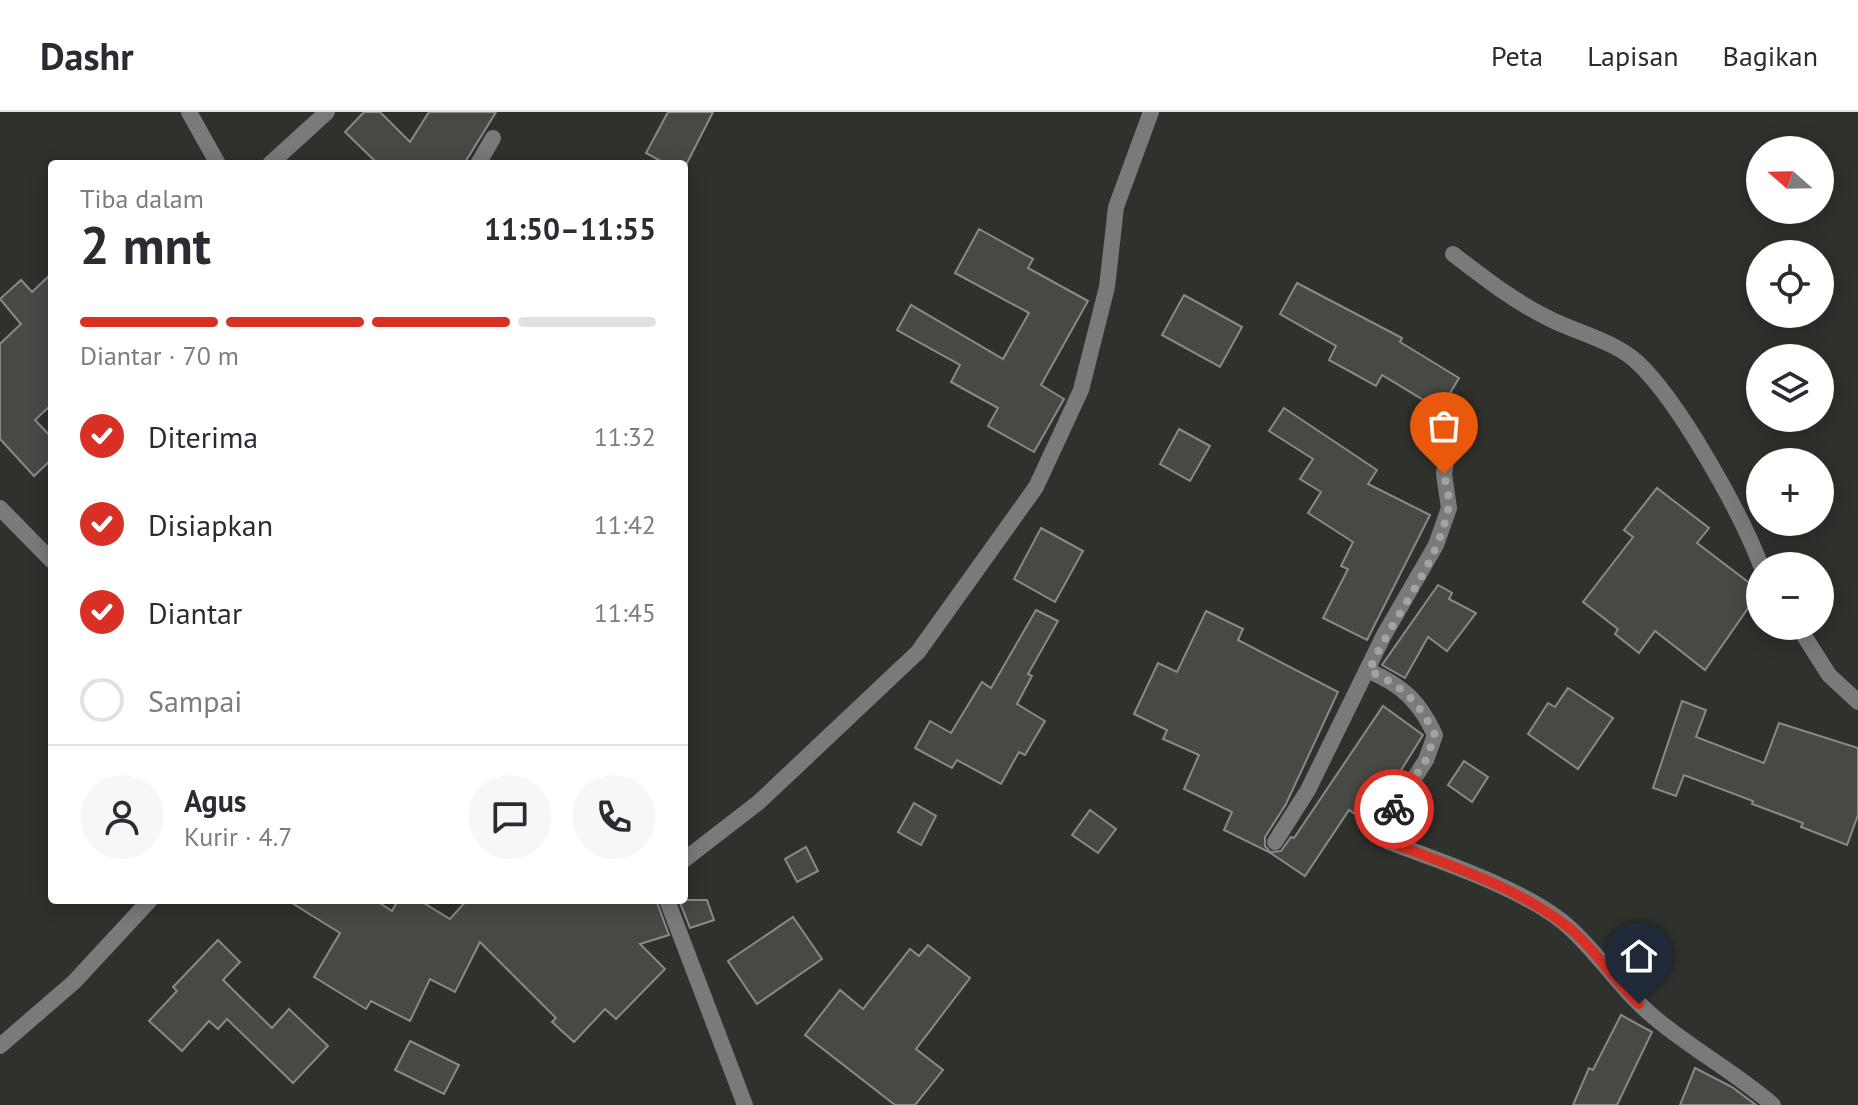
<!DOCTYPE html>
<html lang="id">
<head>
<meta charset="utf-8">
<style>
  :root { --surface:#fff; --page:#f7f7f7; --text:#2b2b33; --muted:#7c7c81; --line:#e1e1e2; --accent:#d93025 }
  body { margin:0; font-family:"PT Sans",sans-serif; background:var(--page); color:var(--text); height:100vh; display:flex; flex-direction:column; font-size:30px; white-space:nowrap }
  * { box-sizing:border-box; margin:0 }
  p { font-size:26px; color:var(--muted) }
  .icon { flex:none; width:44px; height:44px; fill:none; stroke:currentColor; stroke-width:2; stroke-linecap:round; stroke-linejoin:round }
  .map { position:relative; flex:1; overflow:hidden }
  .side { position:absolute; left:48px; top:48px; width:640px; height:744px; display:flex; flex-direction:column; background:var(--surface); border-radius:8px; box-shadow:0 4px 20px #0003 }
  .side>* { flex:none }
  .needle { width:52px; rotate:290deg }
  .tools { position:absolute; left:1746px; top:24px; display:grid; gap:16px }
  .tools a { display:grid; place-items:center; width:88px; height:88px; border-radius:50%; background:var(--surface); box-shadow:0 4px 20px #0003; font-size:40px }
  .pin { position:absolute; display:grid; place-items:center; width:68px; height:68px; color:#fff; margin:-82px -34px; border-radius:50% 50% 50% 0; rotate:-45deg; box-shadow:0 0 8px #0007 }
  .pin .icon { rotate:45deg }
  .courier { position:absolute; display:grid; place-items:center; width:80px; height:80px; margin:-40px; border:6px solid #d93025; border-radius:50%; background:#fff; color:#222; box-shadow:0 2px 10px #0007 }
  .overview em { font-style:normal; font-weight:700 }
  .overview div { display:flex; flex-direction:column-reverse }
  .overview { display:flex; align-items:center; justify-content:space-between; height:136px; padding:0 32px }
  h1 { font-size:52px; font-weight:700; line-height:60px }
  .bar { display:grid; grid-template-columns:repeat(4,1fr); gap:12px 8px; align-content:center; height:96px; padding:0 32px }
  .bar i { height:10px; border-radius:6px; background:var(--line) }
  .bar .on { background:var(--accent) }
  .bar p { grid-column:span 4 }
  .line { display:flex; align-items:center; gap:20px; padding:0 32px; border-top:2px solid var(--line) }
  .line div { flex:1 }
  .round { display:grid; place-items:center; flex:none; width:84px; height:84px; border-radius:42px; background:var(--page) }
  ol { padding:0 32px; list-style:none }
  li { display:flex; align-items:center; gap:24px; height:88px }
  li p { margin-inline-start:auto }
  li .icon { padding:8px; border-radius:50%; background:var(--accent); color:#fff; stroke-width:4 }
  li:last-child { color:var(--muted) }
  li i { width:44px; height:44px; border:4px solid var(--line); border-radius:50% }
  header { display:flex; align-items:center; gap:48px; box-sizing:border-box; height:112px; padding:0 40px; background:var(--surface); border-bottom:2px solid var(--line) }
  header strong { font-size:38px }
  nav { display:flex; gap:44px; margin-inline-start:auto; font-size:28px }
  .map>svg:first-child { display:block }
  .building { fill:#474945; stroke:#878a86; stroke-width:2 }
  .lines { fill:none; stroke-linecap:round; stroke-linejoin:round }
  .street { stroke:#7a7b79; stroke-width:16 }
  .done { stroke:#a2a4a1; stroke-width:8; stroke-dasharray:0 14.4 }
  .route { stroke:#d93025; stroke-width:10 }
</style>
</head>
<body>
<header>
<strong>Dashr</strong>
<nav><a>Peta</a><a>Lapisan</a><a>Bagikan</a></nav>
</header>
<div class="map">
<svg width="1858" height="993" viewBox="0 0 1858 993">
  <rect width="100%" height="100%" fill="#2f312d"/>
  <g class="building">
    <path d="M364,0h16l30,30 19,-30h67l-32,52h-86l-33,-32z"/>
    <path d="M668,0h45l-29,57v-5h-18l-20,-11z"/>
    <path d="M979,117l54,30 -5,9 60,33 -47,84 23,14 -30,53 -46,-26 10,-18 -47,-26 9,-17 -63,-35 14,-25 92,54 26,-46 -74,-40z"/>
    <path d="M52,161v131l-17,16 17,18v21l-18,17 -34,-37v-95l21,-20 -21,-25 21,-19 11,12z"/>
    <path d="M1297,171l105,55 -2,4 59,36 -19,32 -58,-35 -6,11 -47,-26 7,-14 -56,-32z"/>
    <path d="M1184,183l58,32 -22,40 -58,-32z"/>
    <path d="M1284,296l93,62 -9,14 62,31 -63,125 -44,-22 25,-49 -7,-3 12,-24 -45,-29 13,-21 -21,-13 13,-20 -44,-28z"/>
    <path d="M1179,317l31,17 -20,35 -30,-17z"/>
    <path d="M1657,376l52,40 -12,15 63,48 -55,79 -50,-39 -16,22 -24,-19 3,-5 -35,-27 50,-65 -9,-7z"/>
    <path d="M1041,416l42,23 -28,51 -41,-23z"/>
    <path d="M1438,473l14,8 -3,6 27,14 -29,38 -19,-14 -23,41 -23,-13z"/>
    <path d="M1036,498l22,11 -30,53 4,2 -15,28 28,17 -20,34 -6,-3 -18,32 -44,-24 -5,8 -37,-20 15,-27 21,12 31,-51 9,6z"/>
    <path d="M1206,499l37,18 -5,11 100,52 -52,112 -21,33v9l5,6 11,-1 10,-14 3,1 89,-132 40,29 -55,88 -19,-13 -44,66 -36,-24 -45,-22 8,-18 -48,-23 15,-34 -36,-16 4,-9 -33,-16 24,-51 19,9z"/>
    <path d="M1568,576l45,30 -35,51 -50,-35 20,-31 7,4z"/>
    <path d="M1682,589l24,9 -10,27 68,26 15,-40 79,25v67l-11,30 -46,-18 2,-4 -51,-19 1,-3 -69,-26 -8,21 -23,-8z"/>
    <path d="M1464,649l24,16 -16,25 -24,-17z"/>
    <path d="M914,691l22,13 -15,29 -23,-13z"/>
    <path d="M1090,698l26,19 -18,24 -26,-18z"/>
    <path d="M806,735l12,24 -21,11 -12,-23z"/>
    <path d="M287,788h88l17,11 6,-11h21l31,19 17,-19h189l13,35 -29,9 25,25 -49,50 -11,-10 -31,33 -22,-20 4,-4 -76,-76 -25,50 -25,-13 -20,42 -39,-20 -5,8 -52,-32 26,-44z"/>
    <path d="M679,788h28l7,20 -24,8z"/>
    <path d="M793,805l29,42 -65,45 -29,-43z"/>
    <path d="M218,828l22,22 -17,18 49,48 17,-19 39,37 -35,37 -66,-64 -9,10 -9,-8 -27,30 -33,-30 28,-30 -4,-4z"/>
    <path d="M928,833l42,33 -54,71 27,21 -28,35h-20l-90,-70 35,-45 23,19 47,-60 9,7z"/>
    <path d="M1621,903l31,17 -35,73h-44l16,-37 4,2z"/>
    <path d="M410,929l49,24 -15,29 -49,-24z"/>
    <path d="M1695,956l37,19 24,18h-76z"/>
  </g>
  <g class="lines">
    <g class="street">
      <path d="M189,0l29,52"/>
      <path d="M270,52l57,-52"/>
      <path d="M478,52l15,-26"/>
      <path d="M1453,142c31,24 62,48 97,65 28,14 64,22 87,43 42,39 104,151 124,204"/>
      <path d="M0,396l52,53"/>
      <path d="M1798,514l31,49 29,27"/>
      <path d="M1369,559c33,14 51,31 66,64l-9,25 -40,62 3,20c53,20 142,49 182,87 30,28 52,63 84,89 37,31 81,55 118,87"/>
      <path d="M1275,730l33,-52 76,-155 52,-90 13,-37 -5,-34 5,-32"/>
      <path d="M684,748l75,-58 159,-150 118,-165 45,-97 26,-103 9,-80 35,-95"/>
      <path d="M667,788l78,205"/>
      <path d="M0,934l74,-64 76,-82"/>
    </g>
  </g>
  <g class="lines">
    <path class="done" d="M1394,697l32,-49 9,-25c-15,-32 -33,-50 -66,-64 23,-54 67,-103 79,-161 3,-10 -2,-25 -4,-36"/>
    <path class="route" d="M1394,697l-9,18 4,15c60,23 128,45 179,85 27,21 45,54 71,77"/>
  </g>
</svg>
<div class="tools">
<a><svg class="needle" viewBox="-14 -14 28 28"><path d="M0-13l5 13h-10z" fill="#e53935"/><path d="M0 13l5-13h-10z" fill="#7c7c81"/></svg></a>
<a><svg class="icon" aria-label="locate" viewBox="0 0 24 24"><circle cx="12" cy="12" r="6"/><path d="M12 2v4M12 18v4M2 12h4M18 12h4"/></svg></a>
<a><svg class="icon" aria-label="layers" viewBox="0 0 24 24"><path d="M12 4l9 5-9 5-9-5zM3 14l9 5 9-5"/></svg></a>
<a>+</a>
<a>−</a>
</div>
<div class="pin" style="left:1444px;top:362px;background:#ea580c"><svg class="icon" aria-label="bag" viewBox="0 0 24 24"><path d="M5 8h14l-1 12H6zM9 8a3 3 0 0 1 6 0"/></svg></div>
<div class="pin" style="left:1639px;top:892px;background:#1f2937"><svg class="icon" aria-label="home" viewBox="0 0 24 24"><path d="M3 11l9-7 9 7M6 9v11h12V9"/></svg></div>
<div class="courier" style="left:1394px;top:697px"><svg class="icon" aria-label="bike" viewBox="0 0 24 24"><circle cx="6" cy="16" r="4"/><circle cx="18" cy="16" r="4"/><path d="M6 16l4-8h5l3 8M10 8l3 8H6M13 5h3"/></svg></div>
<section class="side">
<div class="overview"><div><h1>2 mnt</h1><p>Tiba dalam</p></div><em>11:50–11:55</em></div>
<div class="bar"><i class="on"></i><i class="on"></i><i class="on"></i><i></i><p>Diantar · 70 m</p></div>
<ol>
<li><svg class="icon" aria-label="check" viewBox="0 0 24 24"><path d="M5 12l5 5 9-10"/></svg>Diterima<p>11:32</p></li>
<li><svg class="icon" aria-label="check" viewBox="0 0 24 24"><path d="M5 12l5 5 9-10"/></svg>Disiapkan<p>11:42</p></li>
<li><svg class="icon" aria-label="check" viewBox="0 0 24 24"><path d="M5 12l5 5 9-10"/></svg>Diantar<p>11:45</p></li>
<li><i></i>Sampai</li>
</ol>
<div class="line" style="height:144px"><a class="round"><svg class="icon" aria-label="person" viewBox="0 0 24 24"><circle cx="12" cy="8" r="4"/><path d="M4 21q1-7 8-7t8 7"/></svg></a><div><b>Agus</b><p>Kurir · 4.7</p></div><a class="round"><svg class="icon" aria-label="chat" viewBox="0 0 24 24"><path d="M4 5h16v11H9l-5 4z"/></svg></a><a class="round"><svg class="icon" aria-label="phone" viewBox="0 0 24 24"><path d="M5 4h4l2 5-3 2q2 4 5 5l2-3 5 2v4C11 20 4 13 5 4z"/></svg></a></div>
</section>
</div>
</body>
</html>
